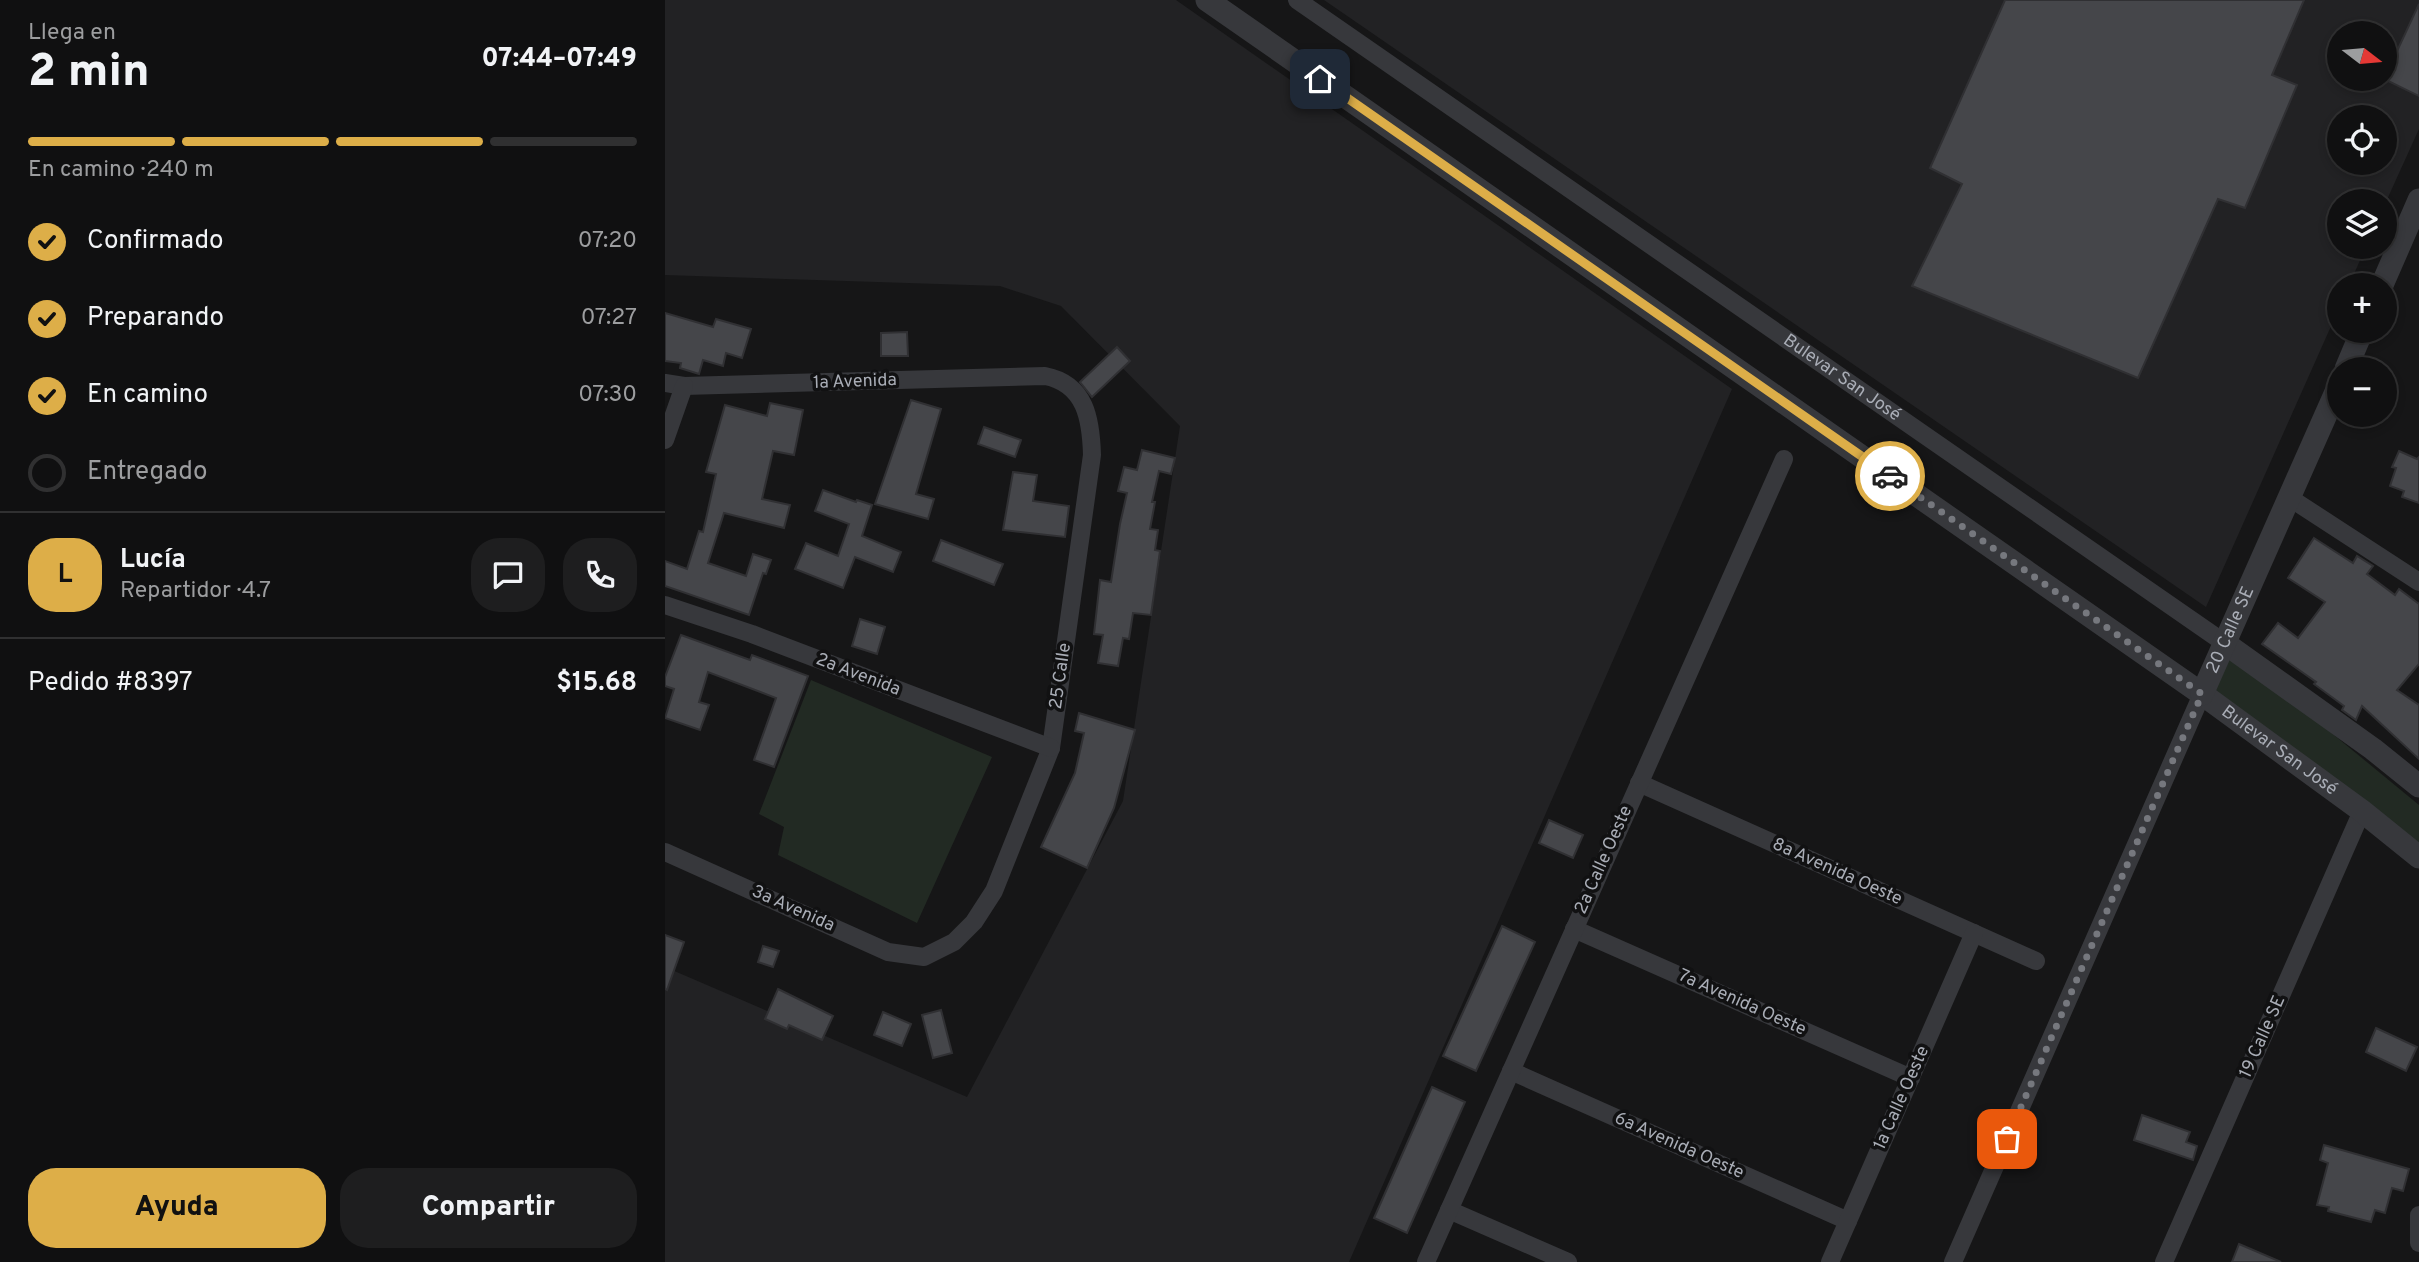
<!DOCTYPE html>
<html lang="es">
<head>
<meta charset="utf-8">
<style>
  :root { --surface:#101011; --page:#1e1e1f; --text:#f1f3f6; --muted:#9c9d9f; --line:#303031; --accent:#ddae48 }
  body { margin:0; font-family:Overpass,sans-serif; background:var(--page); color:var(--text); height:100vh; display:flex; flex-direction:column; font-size:26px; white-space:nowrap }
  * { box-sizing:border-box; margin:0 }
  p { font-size:23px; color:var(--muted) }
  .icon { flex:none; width:38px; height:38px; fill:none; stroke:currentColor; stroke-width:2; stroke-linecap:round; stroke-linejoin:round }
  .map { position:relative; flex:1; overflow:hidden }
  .panel { display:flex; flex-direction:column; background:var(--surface); width:665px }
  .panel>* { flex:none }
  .needle { width:46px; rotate:106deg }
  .buttons { position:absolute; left:1662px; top:21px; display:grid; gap:14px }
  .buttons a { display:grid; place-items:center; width:70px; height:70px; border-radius:50%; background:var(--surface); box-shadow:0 4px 10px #0003,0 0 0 2px var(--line); font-size:35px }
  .pin { position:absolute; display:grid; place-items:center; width:60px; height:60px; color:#fff; margin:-30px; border-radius:14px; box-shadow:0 4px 10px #0006 }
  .courier { position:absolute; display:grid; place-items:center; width:70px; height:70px; margin:-35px; border:5px solid #ddae48; border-radius:50%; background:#fff; color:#222; box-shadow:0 2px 9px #0007 }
  .headline em { font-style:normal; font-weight:800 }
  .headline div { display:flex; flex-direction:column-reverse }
  .headline { display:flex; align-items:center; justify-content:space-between; height:119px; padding:0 28px }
  h1 { font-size:46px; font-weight:800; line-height:52px }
  .bar { display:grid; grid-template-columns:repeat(4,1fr); gap:10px 7px; align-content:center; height:84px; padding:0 28px }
  .bar i { height:9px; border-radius:5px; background:var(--line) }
  .bar .selected { background:var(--accent) }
  .bar p { grid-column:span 4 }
  .line { display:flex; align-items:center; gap:18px; padding:0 28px; border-top:2px solid var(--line) }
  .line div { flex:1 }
  .round { display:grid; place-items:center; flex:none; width:74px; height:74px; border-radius:28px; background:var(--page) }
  ol { padding:0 28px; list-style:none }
  li { display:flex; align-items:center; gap:21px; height:77px }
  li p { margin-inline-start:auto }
  li .icon { padding:7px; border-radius:50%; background:var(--accent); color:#111; stroke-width:4 }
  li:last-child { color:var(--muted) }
  li i { width:38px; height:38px; border:4px solid var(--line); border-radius:50% }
  .primary-button { display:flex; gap:14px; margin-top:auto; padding:14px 28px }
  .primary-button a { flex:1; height:80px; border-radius:28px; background:var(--accent); color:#111; font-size:28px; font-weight:800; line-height:80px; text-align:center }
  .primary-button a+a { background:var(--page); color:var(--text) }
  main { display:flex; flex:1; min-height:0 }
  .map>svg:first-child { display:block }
  .built { fill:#222224; fill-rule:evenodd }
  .green { fill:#222a23 }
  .building { fill:#45464a; stroke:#303033; stroke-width:2 }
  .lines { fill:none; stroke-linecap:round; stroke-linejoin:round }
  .minor { stroke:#37383c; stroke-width:18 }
  .tertiary { stroke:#37383c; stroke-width:23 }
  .done { stroke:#76787e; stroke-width:7; stroke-dasharray:0 12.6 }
  .route { stroke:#ddae48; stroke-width:9 }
  .labels { text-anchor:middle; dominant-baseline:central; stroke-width:7; stroke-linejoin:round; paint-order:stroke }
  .street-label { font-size:18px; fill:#a9adb6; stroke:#111112 }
</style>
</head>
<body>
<main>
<section class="panel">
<div class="headline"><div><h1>2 min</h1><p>Llega en</p></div><em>07:44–07:49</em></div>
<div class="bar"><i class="selected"></i><i class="selected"></i><i class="selected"></i><i></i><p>En camino · 240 m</p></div>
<ol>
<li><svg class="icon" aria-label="check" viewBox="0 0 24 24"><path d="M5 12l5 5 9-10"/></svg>Confirmado<p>07:20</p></li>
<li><svg class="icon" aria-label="check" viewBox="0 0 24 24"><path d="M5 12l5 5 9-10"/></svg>Preparando<p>07:27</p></li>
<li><svg class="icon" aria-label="check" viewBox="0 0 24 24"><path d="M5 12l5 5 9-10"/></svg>En camino<p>07:30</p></li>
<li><i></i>Entregado</li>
</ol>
<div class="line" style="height:126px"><b class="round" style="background:var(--accent);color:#111">L</b><div><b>Lucía</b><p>Repartidor · 4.7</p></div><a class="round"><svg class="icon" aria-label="chat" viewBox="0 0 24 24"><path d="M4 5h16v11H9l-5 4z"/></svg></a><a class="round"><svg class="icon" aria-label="phone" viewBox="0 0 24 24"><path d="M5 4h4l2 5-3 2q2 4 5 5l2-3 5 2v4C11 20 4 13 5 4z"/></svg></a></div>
<div class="line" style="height:91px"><div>Pedido #8397</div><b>$15.68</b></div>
<div class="primary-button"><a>Ayuda</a><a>Compartir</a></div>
</section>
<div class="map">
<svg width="1754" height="1262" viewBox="0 0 1754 1262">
  <rect width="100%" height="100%" fill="#161617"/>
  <g class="built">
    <path d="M0,0h511l556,389 -383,873h-684v-295l302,130 156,-296 57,-375 -119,-120 -61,-20 -335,-11z"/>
    <path d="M659,0h1095v129l-34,75v-3h-45v46h26l-17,38h-9v21l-134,301zM1675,33h45v46h-45zM1675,117h45v46h-45z"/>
  </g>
  <g class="green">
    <path d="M1561,646l193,159v62l-214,-174z"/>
    <path d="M146,680l181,77 -75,166 -139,-68 6,-28 -25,-13z"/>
  </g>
  <g class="building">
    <path d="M1340,0h299l-32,75 25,10 -52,123 -27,-9 -80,179 -226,-92 50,-102 -32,-16z"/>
    <path d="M1754,4v92l-35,-17z"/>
    <path d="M0,313l48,14 3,-8 35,10 -9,29 -16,-5 -3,13 -20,-6 -4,14 -19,-6 1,-5 -16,-2z"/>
    <path d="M242,332l1,24h-27v-23z"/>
    <path d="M452,347l13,14 -38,36 -12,-15z"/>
    <path d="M246,400l30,9 -25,85 18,5 -6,20 -53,-15z"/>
    <path d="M105,403l33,7 -9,45 -21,-4 -11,48 28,6 -6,23 -60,-15 -16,50 38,13 7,-22 18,6 -5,14 -3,-1 -14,42 -84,-29v-25l22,8 12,-38 4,1 13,-58 -10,-2 19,-67 42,11z"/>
    <path d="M319,427l37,13 -6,17 -37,-13z"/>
    <path d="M477,450l33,8 -4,16 -12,-3 -7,31h3l-5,27 8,1 -3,20 5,1 -9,64 -18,-2 -4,26 -6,-1 -5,28 -20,-3 5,-28 -9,-1 6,-54 11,2 9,-58 7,-31 -9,-2 6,-24 13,3z"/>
    <path d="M1734,451l18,8 2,-2v46l-17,-6 2,-6 -14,-5 6,-18 -4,-1z"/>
    <path d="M348,472l24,3 -4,26 36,5 -4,31 -62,-7z"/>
    <path d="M158,490l33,12 1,-2 15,5 -10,31 39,16 -8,20 -38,-15 -12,31 -48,-19 11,-26 32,13 11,-32 -34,-13z"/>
    <path d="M1649,538l39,25 4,-7 16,10 -6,8 28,21 4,-6 20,15v60l-22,26 22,15v54l-57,-53 -6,14 -14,-10 2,-4 -30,-22 2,-2 -54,-38 16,-21 20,15 27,-36 -37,-24z"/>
    <path d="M276,540l62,24 -9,21 -61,-24z"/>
    <path d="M195,619l25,8 -8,27 -25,-8z"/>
    <path d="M16,635l69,25 2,-5 56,21 -34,91 -20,-7 22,-62 -68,-26 -9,30 10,3 -9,25 -35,-12 9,-29 -9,-3v-9z"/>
    <path d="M414,713l56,17 -21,78 -27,60 -46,-21 34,-74 9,-40 -9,-2z"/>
    <path d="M884,820l34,15 -10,23 -34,-15z"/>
    <path d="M837,926l33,16 -59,129 -33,-15z"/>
    <path d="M0,935l19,7 -17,48 -2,-1z"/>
    <path d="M98,946l16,5 -6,16 -15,-5z"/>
    <path d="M113,989l55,27 -11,24 -33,-15 -2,4 -22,-10z"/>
    <path d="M276,1010l11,43 -19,5 -11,-43z"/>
    <path d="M218,1012l28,12 -9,22 -28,-11z"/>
    <path d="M1711,1028l41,19 -11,24 -40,-19z"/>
    <path d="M767,1087l33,15 -58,131 -33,-15z"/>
    <path d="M1477,1115l48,17 -4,10 11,4 -4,14 -59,-20z"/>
    <path d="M1659,1145l85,24 -6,22 -11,-3 -7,25 -10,-3 -4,12 -43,-11 1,-4 -12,-2 11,-42 -8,-3z"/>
    <path d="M1574,1244l42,18h-49z"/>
  </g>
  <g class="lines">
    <g class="minor">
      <path id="s1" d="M632,0l929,644"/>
      <path d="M0,383l19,3 361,-10c41,8 46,44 47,79l-41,293 -57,143 -20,31 -20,20 -30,15 -36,-5 -223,-100"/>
      <path d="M0,440l19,-54"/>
      <path d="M1625,498l129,84"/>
      <path d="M0,605l87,29 299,114"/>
      <path d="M974,783l397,178"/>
      <path d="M909,929l337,149"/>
      <path d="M846,1071l337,150"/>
      <path d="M784,1210l119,52"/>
      <path d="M1754,1215v28"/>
      <path d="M761,1262l358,-803"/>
      <path d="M1165,1262l144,-329"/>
      <path d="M1288,1262l249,-568"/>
      <path d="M1499,1262l198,-451"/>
    </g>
    <g class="tertiary">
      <path id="s2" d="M542,0l995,694 160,117 57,46"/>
      <path d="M1717,285l37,-85"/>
      <path d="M1681,369l16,-38"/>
      <path d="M1561,644l147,105 46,37"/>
      <path id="s3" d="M1537,694l138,-311"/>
    </g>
  </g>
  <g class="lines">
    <path class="done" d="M1225,476l312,218 -195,445"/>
    <path class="route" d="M655,79l570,397"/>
  </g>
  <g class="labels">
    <g class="street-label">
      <text stroke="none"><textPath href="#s1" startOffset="663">Bulevar San José</textPath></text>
      <text transform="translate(190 382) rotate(-2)">1a Avenida</text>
      <text stroke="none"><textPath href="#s3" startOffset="70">20 Calle SE</textPath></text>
      <text transform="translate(193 675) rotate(21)">2a Avenida</text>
      <text transform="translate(396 676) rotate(-82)">25 Calle</text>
      <text stroke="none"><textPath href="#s2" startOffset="1309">Bulevar San José</textPath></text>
      <text transform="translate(939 860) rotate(-66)">2a Calle Oeste</text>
      <text transform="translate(1172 872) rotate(24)">8a Avenida Oeste</text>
      <text transform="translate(128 909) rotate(24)">3a Avenida</text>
      <text transform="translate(1077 1003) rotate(24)">7a Avenida Oeste</text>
      <text transform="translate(1598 1037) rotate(-66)">19 Calle SE</text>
      <text transform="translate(1237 1098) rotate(-66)">1a Calle Oeste</text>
      <text transform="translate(1014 1146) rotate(24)">6a Avenida Oeste</text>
    </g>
  </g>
</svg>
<div class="buttons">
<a><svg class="needle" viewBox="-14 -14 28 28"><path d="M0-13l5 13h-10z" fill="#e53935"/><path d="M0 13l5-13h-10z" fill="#9c9d9f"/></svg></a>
<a><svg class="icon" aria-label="locate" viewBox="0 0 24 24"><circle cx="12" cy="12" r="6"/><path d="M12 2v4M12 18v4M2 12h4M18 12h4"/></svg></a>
<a><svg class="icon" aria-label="layers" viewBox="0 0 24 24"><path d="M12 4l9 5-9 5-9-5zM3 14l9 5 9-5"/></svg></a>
<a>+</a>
<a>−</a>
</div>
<div class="pin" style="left:1342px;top:1139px;background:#ea580c"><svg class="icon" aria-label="bag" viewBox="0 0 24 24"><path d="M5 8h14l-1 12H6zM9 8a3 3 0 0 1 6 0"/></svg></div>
<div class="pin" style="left:655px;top:79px;background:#1f2937"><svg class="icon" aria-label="home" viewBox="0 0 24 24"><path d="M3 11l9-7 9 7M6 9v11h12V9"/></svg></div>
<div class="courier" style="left:1225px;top:476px"><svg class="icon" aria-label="car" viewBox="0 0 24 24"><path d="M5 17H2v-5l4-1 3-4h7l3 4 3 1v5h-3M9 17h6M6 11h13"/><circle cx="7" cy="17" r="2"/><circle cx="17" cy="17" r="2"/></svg></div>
</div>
</main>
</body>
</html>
